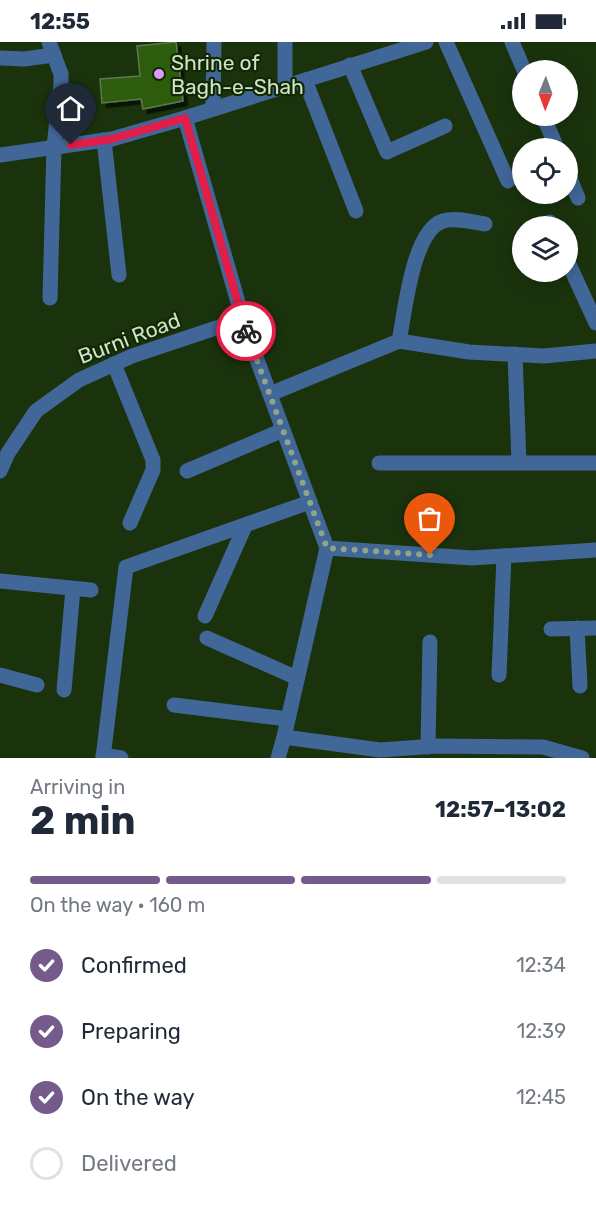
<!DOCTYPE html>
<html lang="en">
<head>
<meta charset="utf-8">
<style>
  :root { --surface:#fff; --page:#f6f6f7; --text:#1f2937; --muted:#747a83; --line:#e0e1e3; --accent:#745b8c }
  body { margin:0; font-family:Rubik,sans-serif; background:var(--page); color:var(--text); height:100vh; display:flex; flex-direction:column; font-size:22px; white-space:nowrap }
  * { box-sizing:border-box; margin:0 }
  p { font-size:20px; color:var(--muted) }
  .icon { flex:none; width:33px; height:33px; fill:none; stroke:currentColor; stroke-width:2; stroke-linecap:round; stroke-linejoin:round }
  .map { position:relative; height:716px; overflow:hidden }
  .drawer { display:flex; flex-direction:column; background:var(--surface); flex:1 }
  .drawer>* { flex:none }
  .needle { width:39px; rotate:181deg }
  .fabs { position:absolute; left:512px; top:18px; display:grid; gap:12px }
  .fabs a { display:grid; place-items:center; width:66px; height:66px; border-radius:50%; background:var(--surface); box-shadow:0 3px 15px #0003; font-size:30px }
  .pin { position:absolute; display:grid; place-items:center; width:51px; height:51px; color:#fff; margin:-62px -26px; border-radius:50% 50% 50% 0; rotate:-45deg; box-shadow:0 0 6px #0007 }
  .pin .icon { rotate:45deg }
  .courier { position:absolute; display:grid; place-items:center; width:60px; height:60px; margin:-30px; border:4px solid #e11d48; border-radius:50%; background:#fff; color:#222; box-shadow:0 2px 8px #0007 }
  .overview em { font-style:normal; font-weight:700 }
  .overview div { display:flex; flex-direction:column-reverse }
  .overview { display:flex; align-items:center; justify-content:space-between; height:102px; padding:0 30px }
  h1 { font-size:39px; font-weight:700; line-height:45px }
  .bar { display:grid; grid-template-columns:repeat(4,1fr); gap:9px 6px; align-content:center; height:72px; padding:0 30px }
  .bar i { height:8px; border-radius:4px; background:var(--line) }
  .bar .on { background:var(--accent) }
  .bar p { grid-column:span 4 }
  ol { padding:0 30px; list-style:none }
  li { display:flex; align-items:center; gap:18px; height:66px }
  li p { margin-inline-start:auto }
  li .icon { padding:6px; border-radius:50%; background:var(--accent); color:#fff; stroke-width:4 }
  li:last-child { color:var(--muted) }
  li i { width:33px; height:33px; border:3px solid var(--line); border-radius:50% }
  .status { display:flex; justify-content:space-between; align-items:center; height:42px; padding:0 30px; background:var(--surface); direction:ltr }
  .status svg { height:16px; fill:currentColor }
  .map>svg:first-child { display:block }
  .building { fill:#2e5c11; stroke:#5c7850; stroke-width:1.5; filter:url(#shadow) }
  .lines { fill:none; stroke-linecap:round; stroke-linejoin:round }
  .minor { stroke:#416799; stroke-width:15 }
  .done { stroke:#91a488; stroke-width:6; stroke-dasharray:0 10.8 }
  .route { stroke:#e11d48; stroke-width:8 }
  .poi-dot { fill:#dc99f5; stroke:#102903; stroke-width:2 }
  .labels { text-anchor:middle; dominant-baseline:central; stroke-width:4.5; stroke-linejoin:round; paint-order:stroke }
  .poi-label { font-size:21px; fill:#d1e1ca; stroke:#102903; text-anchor:start }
  .street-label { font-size:21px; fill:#d1e1ca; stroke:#102903 }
</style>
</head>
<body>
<div class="status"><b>12:55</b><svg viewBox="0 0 49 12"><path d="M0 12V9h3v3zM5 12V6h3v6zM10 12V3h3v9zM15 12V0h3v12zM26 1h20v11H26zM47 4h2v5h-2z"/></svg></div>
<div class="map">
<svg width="596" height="716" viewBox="0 0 596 716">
  <defs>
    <filter id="shadow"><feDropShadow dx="4.5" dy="4.5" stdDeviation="0" flood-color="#0009"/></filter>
  </defs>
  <rect width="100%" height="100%" fill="#1a330d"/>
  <path class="building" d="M176,0l7,59 -40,8 -2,-10 -39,4 -2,-24 40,-3 -3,-30z"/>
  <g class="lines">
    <g class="minor">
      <path d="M49,0l12,32v9l-7,64 -4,151"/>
      <path d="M285,0v44"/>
      <path d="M446,0l62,139"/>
      <path d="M512,0l12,28"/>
      <path d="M0,16l24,1 30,-4"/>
      <path d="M350,23l37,87 58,-26"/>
      <path d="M305,38l51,131"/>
      <path d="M213,66l1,-66"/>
      <path d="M543,74l14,32"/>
      <path d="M185,76l61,212 81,218 145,10 124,-8"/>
      <path d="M104,98l15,135"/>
      <path d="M0,113l112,-16 73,-21 241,-76"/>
      <path d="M567,129l11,27"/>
      <path d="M550,180l2,4"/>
      <path d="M567,218l29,63"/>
      <path d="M399,299c6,-28 13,-110 44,-120 12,-4 29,1 42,3"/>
      <path d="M515,312l4,109"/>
      <path d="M114,322l39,96v10l-23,53"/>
      <path d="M270,352l129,-53 70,11 75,4 52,-5"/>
      <path d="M379,421h217"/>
      <path d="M0,429l8,-18 28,-42 43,-31 53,-24 111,-37"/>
      <path d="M187,429l96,-41"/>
      <path d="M0,539l91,9"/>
      <path d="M205,574l40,-90"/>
      <path d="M577,586l3,58"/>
      <path d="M551,587l45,-1"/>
      <path d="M207,596l90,40"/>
      <path d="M0,633l37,10"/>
      <path d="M499,633l5,-119"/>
      <path d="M64,648l9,-101"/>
      <path d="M174,663l114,14"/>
      <path d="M284,695l96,13 56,-4 107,1 39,11"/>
      <path d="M428,705l2,-105"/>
      <path d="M103,713l18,3"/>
      <path d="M103,716l23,-191 184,-65"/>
      <path d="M278,716l6,-21 43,-189"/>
    </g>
  </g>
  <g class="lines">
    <path class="done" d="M246,289l81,217 103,7"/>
    <path class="route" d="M71,103l41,-6 73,-21 61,213"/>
  </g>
  <circle class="poi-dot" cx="159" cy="32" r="6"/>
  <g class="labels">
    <g class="poi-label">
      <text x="171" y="20">Shrine of<tspan x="171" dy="24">Bagh-e-Shah</tspan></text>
    </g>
    <g class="street-label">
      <text transform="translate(129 296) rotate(-21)">Burni Road</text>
    </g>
  </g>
</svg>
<div class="fabs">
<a><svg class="needle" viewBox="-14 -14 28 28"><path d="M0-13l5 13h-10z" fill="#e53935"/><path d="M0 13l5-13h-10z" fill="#747a83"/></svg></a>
<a><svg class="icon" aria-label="locate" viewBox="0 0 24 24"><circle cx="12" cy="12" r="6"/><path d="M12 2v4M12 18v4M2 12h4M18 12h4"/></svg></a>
<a><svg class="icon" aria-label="layers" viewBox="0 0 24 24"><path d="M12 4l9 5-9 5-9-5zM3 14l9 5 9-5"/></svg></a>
</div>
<div class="pin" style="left:430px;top:513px;background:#ea580c"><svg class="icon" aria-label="bag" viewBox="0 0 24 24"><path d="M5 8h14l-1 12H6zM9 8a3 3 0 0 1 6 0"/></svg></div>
<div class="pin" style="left:71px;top:103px;background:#1f2937"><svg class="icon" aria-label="home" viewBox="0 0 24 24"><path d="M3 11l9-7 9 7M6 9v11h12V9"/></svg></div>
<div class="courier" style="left:246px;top:289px"><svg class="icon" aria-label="bike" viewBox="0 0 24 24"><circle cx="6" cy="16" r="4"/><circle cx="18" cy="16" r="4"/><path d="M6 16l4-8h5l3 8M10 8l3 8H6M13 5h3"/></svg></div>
</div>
<section class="drawer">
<div class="overview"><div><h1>2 min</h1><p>Arriving in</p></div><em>12:57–13:02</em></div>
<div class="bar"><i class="on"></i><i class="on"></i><i class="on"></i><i></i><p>On the way · 160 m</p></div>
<ol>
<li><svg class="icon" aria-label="check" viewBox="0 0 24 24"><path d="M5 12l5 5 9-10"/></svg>Confirmed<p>12:34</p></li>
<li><svg class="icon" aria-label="check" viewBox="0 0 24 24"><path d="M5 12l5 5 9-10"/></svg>Preparing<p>12:39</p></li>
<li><svg class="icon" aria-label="check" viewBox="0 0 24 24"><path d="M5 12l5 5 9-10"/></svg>On the way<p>12:45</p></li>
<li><i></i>Delivered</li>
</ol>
</section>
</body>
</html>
